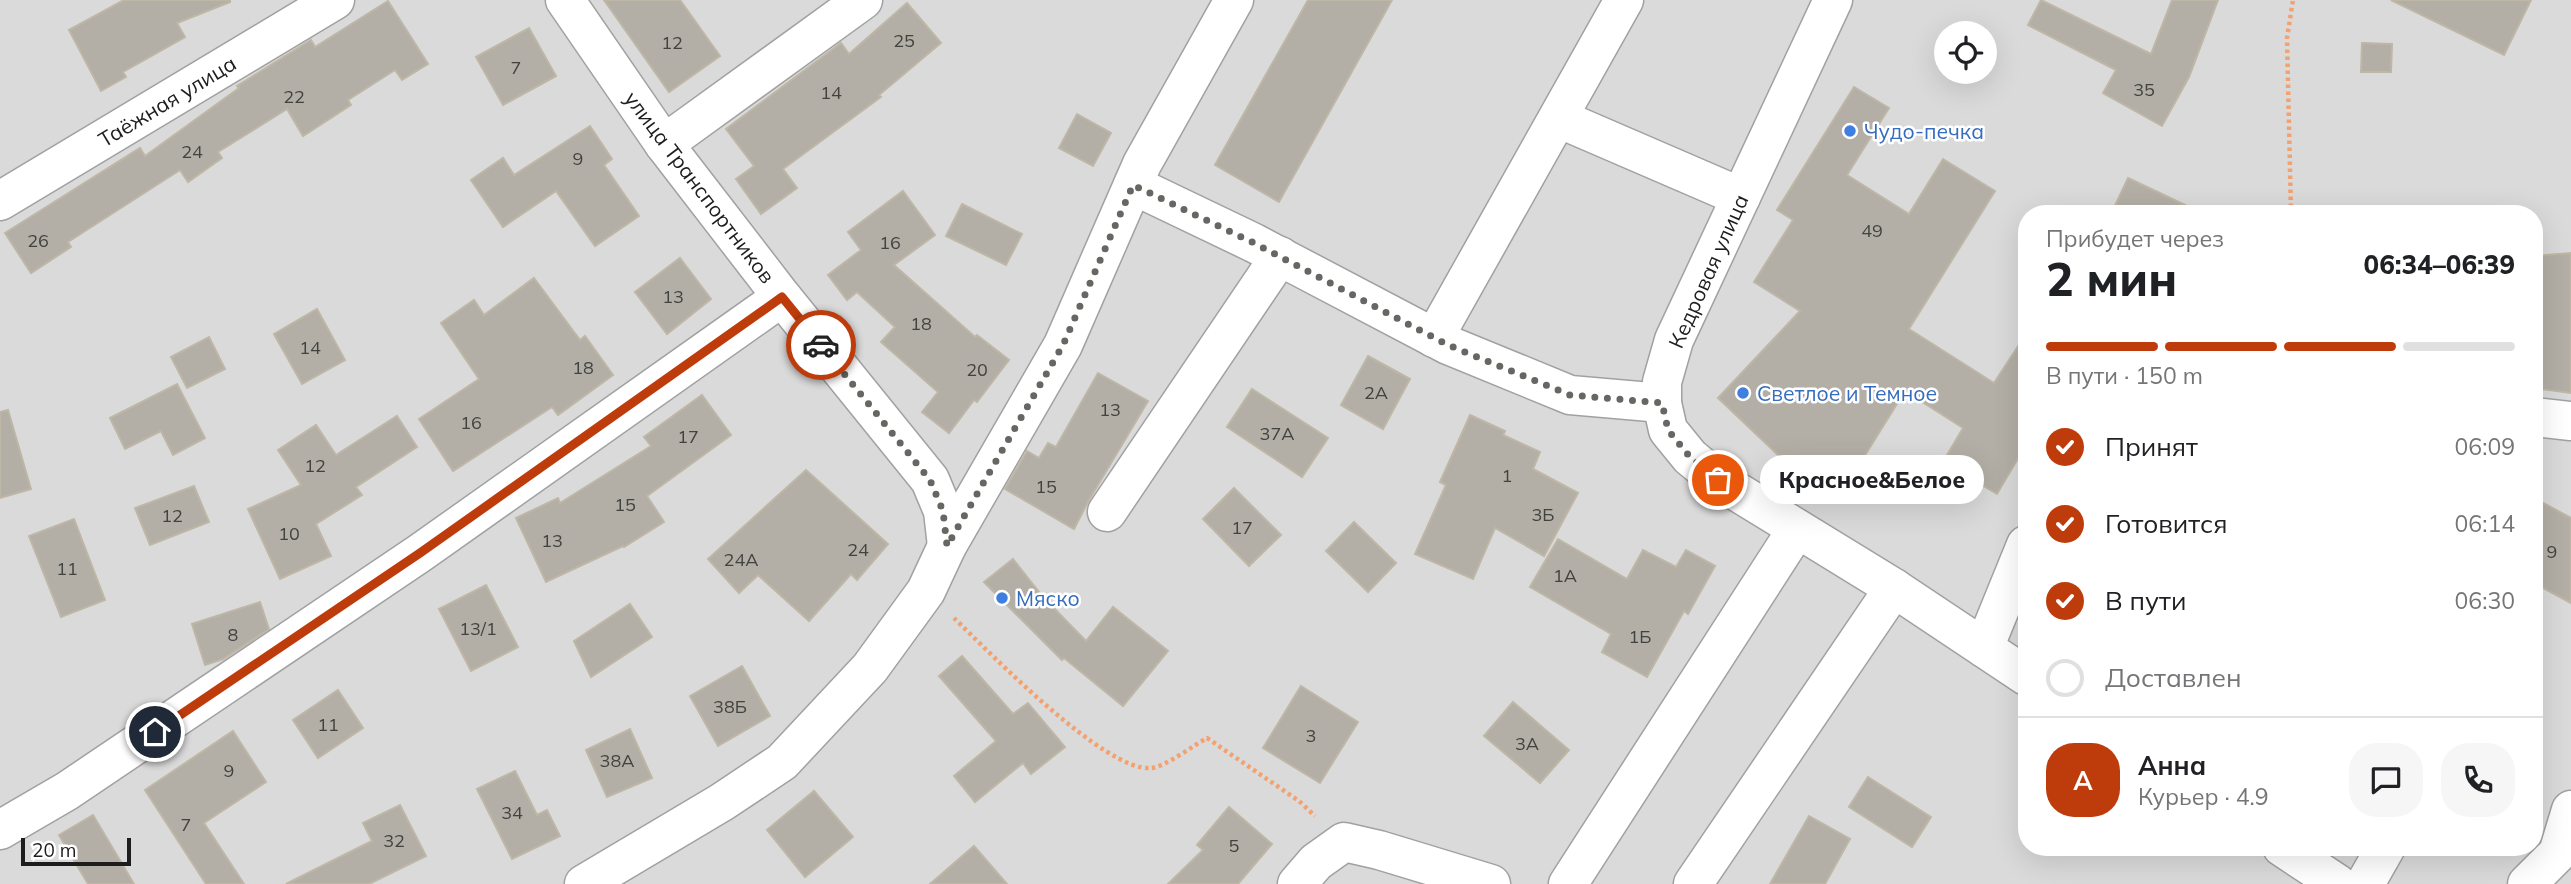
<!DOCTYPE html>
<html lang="ru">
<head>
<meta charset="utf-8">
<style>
  :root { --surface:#fff; --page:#f6f6f6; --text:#202124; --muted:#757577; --line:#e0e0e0; --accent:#be3c0b }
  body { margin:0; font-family:Mulish,sans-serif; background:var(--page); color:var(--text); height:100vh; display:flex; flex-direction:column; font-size:26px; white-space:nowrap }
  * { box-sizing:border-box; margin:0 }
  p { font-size:23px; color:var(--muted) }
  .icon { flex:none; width:38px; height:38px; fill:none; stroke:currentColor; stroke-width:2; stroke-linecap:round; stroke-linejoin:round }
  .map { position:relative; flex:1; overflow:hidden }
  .sheet { position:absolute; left:2018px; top:205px; width:525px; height:651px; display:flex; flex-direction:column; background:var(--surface); border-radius:28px; box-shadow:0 7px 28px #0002 }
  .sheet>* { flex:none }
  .fabs { position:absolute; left:1934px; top:21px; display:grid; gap:14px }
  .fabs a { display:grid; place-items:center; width:63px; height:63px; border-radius:50%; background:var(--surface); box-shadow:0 7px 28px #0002; font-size:35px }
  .scale { position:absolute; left:21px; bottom:18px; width:110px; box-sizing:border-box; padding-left:7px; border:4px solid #1d1d1d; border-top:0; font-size:19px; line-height:24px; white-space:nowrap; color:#1d1d1d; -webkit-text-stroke:5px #fff; paint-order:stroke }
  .pin { position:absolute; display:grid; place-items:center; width:60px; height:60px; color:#fff; margin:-30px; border:4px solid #fff; border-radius:50%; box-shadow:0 2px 7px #0007 }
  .courier { position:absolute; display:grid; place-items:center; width:70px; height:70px; margin:-35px; border:5px solid #be3c0b; border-radius:50%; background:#fff; color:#222; box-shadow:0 2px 9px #0007 }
  .bubble { position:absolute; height:49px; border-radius:24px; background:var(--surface); box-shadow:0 7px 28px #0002; font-size:23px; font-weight:800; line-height:49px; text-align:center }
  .headline em { font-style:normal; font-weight:800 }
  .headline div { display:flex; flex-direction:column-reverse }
  .headline { display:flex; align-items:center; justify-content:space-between; height:119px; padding:0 28px }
  h1 { font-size:46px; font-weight:800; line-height:52px }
  .bar { display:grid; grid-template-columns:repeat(4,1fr); gap:10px 7px; align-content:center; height:84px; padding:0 28px }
  .bar i { height:9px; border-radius:5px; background:var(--line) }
  .bar .active { background:var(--accent) }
  .bar p { grid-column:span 4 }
  .line { display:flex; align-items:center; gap:18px; padding:0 28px; border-top:2px solid var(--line) }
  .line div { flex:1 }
  .round { display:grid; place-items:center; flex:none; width:74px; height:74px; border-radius:28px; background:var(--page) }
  ol { padding:0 28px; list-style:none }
  li { display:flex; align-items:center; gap:21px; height:77px }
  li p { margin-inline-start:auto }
  li .icon { padding:7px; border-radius:50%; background:var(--accent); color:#fff; stroke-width:4 }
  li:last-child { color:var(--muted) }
  li i { width:38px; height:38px; border:4px solid var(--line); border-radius:50% }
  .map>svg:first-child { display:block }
  .residential { fill:#dbdada; fill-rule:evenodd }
  .building { fill:#b3afa6; stroke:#beb7a6; stroke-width:2 }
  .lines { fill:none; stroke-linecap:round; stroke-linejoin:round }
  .minor-casing { stroke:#a1a1a1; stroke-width:41 }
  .path { stroke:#f2a170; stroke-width:4.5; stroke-dasharray:3.5 3.5; stroke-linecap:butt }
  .minor { stroke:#fff; stroke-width:38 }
  .done { stroke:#666662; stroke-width:7; stroke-dasharray:0 12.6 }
  .route { stroke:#be3c0b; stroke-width:9 }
  .shop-dot { fill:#3f7fe0; stroke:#fff; stroke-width:2.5 }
  .labels { text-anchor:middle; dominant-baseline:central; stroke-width:5; stroke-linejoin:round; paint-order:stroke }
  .number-label { font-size:18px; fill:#42423f }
  .street-label { font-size:21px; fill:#1d1d1d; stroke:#fff }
  .shop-label { font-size:21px; fill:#366cbe; stroke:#fff; text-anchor:start }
</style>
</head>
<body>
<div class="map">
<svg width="2571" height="884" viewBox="0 0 2571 884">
  <rect width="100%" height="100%" fill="#edede3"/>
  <path class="residential" d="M0,0h2571v884h-2571zM1946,33h38v39h-38zM2026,214h508v633h-508z"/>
  <g class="building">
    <path d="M124,0h106v2l-53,21 8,14 -62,35 3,5 -25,14 -32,-61z"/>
    <path d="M604,0h76l40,56 -51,36z"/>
    <path d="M1308,0h84l-113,202 -64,-37z"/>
    <path d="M2041,0l110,54 21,-54h46l-29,77 -27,49 -59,-33 13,-23 -88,-45z"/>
    <path d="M2391,0h140l-27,55z"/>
    <path d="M388,1l40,63 -26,16 -7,-10 -47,30 3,5 -48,31 -16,-27 -69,43 4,6 -34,24 -8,-12 -112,72 3,5 -40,26 -26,-40 135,-85 5,8 94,-68 -2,-2 74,-46 4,7z"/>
    <path d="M907,3l34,40 -62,52 2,2 -98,72 14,19 -36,26 -25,-35 18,-13 -28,-37 115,-86 8,11z"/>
    <path d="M529,28l27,48 -53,29 -27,-48z"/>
    <path d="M2362,43l30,1 -1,28h-30z"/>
    <path d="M1854,87l35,21 -42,67 62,39 34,-55 52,32 -86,138 85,54 32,-49v111l-29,49 -54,-32 20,-34 -58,-37 -64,103 -62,-38 -61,-58 82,-87 -46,-29 39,-62 -16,-10z"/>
    <path d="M1077,114l34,19 -18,33 -34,-18z"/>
    <path d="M590,126l22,33 -8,6 35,51 -44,30 -39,-55 -53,36 -32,-47 32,-22 11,17z"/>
    <path d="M2128,178l76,36h-93z"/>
    <path d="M903,191l32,44 -41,30 81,72 2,-2 32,25 -32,42 -3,-2 -25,33 -27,-21 16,-20 -57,-50 14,-15 -38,-35 -10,8 -19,-25 33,-25 -13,-18z"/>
    <path d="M962,204l60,30 -16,31 -60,-29z"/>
    <path d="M2571,253v140l-37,-5v-132z"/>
    <path d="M680,258l31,41 -44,35 -32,-42z"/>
    <path d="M534,278l46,62 5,-4 28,39 -55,40 -6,-8 -99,64 -34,-52 60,-40 -38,-56 33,-23 10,15z"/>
    <path d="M317,309l28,51 -43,24 -28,-50z"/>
    <path d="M209,337l16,32 -38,19 -16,-31z"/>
    <path d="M1368,356l42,23 -27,50 -42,-24z"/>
    <path d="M1098,373l50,28 -59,99 -15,29 -69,-40 22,-38 12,7 9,-15 8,4z"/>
    <path d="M177,384l28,54 -32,17 -12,-24 -36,18 -15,-31z"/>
    <path d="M1252,389l76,49 -26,39 -75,-50z"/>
    <path d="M702,395l29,40 -84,61 17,26 -40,25 -1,-1 -77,36 -30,-64 42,-20 2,5 91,-57 -7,-9z"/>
    <path d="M8,410l23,79 -31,9v-86z"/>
    <path d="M1470,415l35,16 -2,4 37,17 -7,17 45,24 -34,63 -49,-28 -22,51 -58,-25 31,-69 -6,-3z"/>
    <path d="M397,416l20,31 -61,40 6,8 -46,29 15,32 -51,23 -32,-70 53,-24 -23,-35 38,-25 20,30z"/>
    <path d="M806,470l82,74 -31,36 -6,-6 -42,47 -51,-46 -19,18 -31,-34z"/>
    <path d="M194,486l15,36 -59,23 -15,-37z"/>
    <path d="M1234,488l47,47 -32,31 -46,-47z"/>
    <path d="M2534,498l37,20v85l-37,-20z"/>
    <path d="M74,519l31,81 -44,17 -32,-81z"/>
    <path d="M1354,522l42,41 -28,29 -42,-41z"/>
    <path d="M1558,539l69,40 16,-29 33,17 10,-17 29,16 -27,48 -4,-3 -37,66 -45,-25 9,-18 -81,-47z"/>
    <path d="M1013,559l30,38 43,44 27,-34 55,44 -45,55 -59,-48 -2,2 -78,-78z"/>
    <path d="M486,585l32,62 -47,24 -32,-62z"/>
    <path d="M260,602l9,27 -46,30 -18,6 -13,-41z"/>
    <path d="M630,604l22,33 -61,40 -17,-36z"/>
    <path d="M962,656l51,58 15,-11 37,44 -34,27 -8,-11 -48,39 -21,-26 42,-35 -57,-65z"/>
    <path d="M742,666l28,50 -52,30 -28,-50z"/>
    <path d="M1301,686l57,36 -38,61 -57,-35z"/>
    <path d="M338,690l25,38 -45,30 -25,-38z"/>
    <path d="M1513,702l56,48 -29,33 -56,-47z"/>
    <path d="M630,729l22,49 -45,19 -21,-47z"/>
    <path d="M233,731l33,51 -62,41 40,61h-38l-61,-94z"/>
    <path d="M515,771l22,44 10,-5 13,26 -48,23 -35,-70z"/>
    <path d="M1868,777l63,40 -19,30 -63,-40z"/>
    <path d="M814,791l39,46 -48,40 -38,-47z"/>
    <path d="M400,805l26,51 -57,28h-83l86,-43 -9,-18z"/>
    <path d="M1229,807l43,37 -34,40h-70l35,-34 -6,-5z"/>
    <path d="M93,815l41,69h-46l-29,-49z"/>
    <path d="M1809,816l41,23 -25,45h-55z"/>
    <path d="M974,846l33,38h-77z"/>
  </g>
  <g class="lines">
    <defs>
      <g id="minor">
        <path d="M565,0l99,144 118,153 148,183 13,31 4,35"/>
        <path d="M1833,0l-159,340 -12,42v21l6,27 22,27 28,23 176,108 132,88"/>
        <path d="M1558,118l183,79"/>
        <path d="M664,144l199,-144"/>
        <path d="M1133,185l121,58 194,102 122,50 92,8"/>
        <path d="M0,201l335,-201"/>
        <path d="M1434,338l190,-338"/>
        <path d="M2534,417l37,4"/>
        <path d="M1107,512l173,-256"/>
        <path d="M1984,648l42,-103"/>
        <path d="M0,830l67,-39 353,-238 362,-256"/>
        <path d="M2282,847l56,37"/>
        <path d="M584,884l138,-82 60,-40 88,-94 56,-77 21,-45 116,-201 79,-181 92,-164"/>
        <path d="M1297,884l19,-22 28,-20 35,8 112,34"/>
        <path d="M1568,884l229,-355"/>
        <path d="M1693,884l201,-296"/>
        <path d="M2365,884l21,-37"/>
        <path d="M2527,884l31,-31 13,-43"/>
      </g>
    </defs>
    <use href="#minor" class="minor-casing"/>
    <g class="path">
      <path d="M2291,214l-4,-176 6,-38"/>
      <path d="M954,618c35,34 151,154 197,150 14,-1 43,-23 56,-30l92,63 16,15"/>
    </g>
    <use href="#minor" class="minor"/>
  </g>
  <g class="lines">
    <path class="done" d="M821,345l109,135 13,31 4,35 116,-201 70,-160 121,58 194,102 122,50 92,8 6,27 22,27 28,23"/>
    <path class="route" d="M155,732l265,-179 362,-256 39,48"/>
  </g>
  <g class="shop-dot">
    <circle cx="1850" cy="131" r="7"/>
    <circle cx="1743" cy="393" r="7"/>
    <circle cx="1002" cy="598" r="7"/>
  </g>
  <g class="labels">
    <g class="number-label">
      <text x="904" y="40">25</text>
      <text x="672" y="42">12</text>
      <text x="516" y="67">7</text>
      <text x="2144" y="89">35</text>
      <text x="831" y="92">14</text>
      <text x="294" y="96">22</text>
      <text x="192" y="151">24</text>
      <text x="578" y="158">9</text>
      <text x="1872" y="230">49</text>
      <text x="38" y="240">26</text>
      <text x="890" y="242">16</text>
      <text x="673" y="296">13</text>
      <text x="921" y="323">18</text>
      <text x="310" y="347">14</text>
      <text x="583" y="367">18</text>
      <text x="977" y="369">20</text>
      <text x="1376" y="392">2А</text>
      <text x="1110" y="409">13</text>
      <text x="471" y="422">16</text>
      <text x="1277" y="433">37А</text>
      <text x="688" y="436">17</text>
      <text x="315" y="465">12</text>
      <text x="1507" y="475">1</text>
      <text x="1046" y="486">15</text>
      <text x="625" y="504">15</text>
      <text x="1543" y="514">3Б</text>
      <text x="172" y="515">12</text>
      <text x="1242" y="527">17</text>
      <text x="289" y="533">10</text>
      <text x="552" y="540">13</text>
      <text x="858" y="549">24</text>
      <text x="2552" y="551">9</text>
      <text x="741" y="559">24А</text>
      <text x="67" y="568">11</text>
      <text x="1565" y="575">1А</text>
      <text x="478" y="628">13/1</text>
      <text x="233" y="634">8</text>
      <text x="1640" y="636">1Б</text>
      <text x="730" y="706">38Б</text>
      <text x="328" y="724">11</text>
      <text x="1311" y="735">3</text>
      <text x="1527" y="743">3А</text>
      <text x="617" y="760">38А</text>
      <text x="229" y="770">9</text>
      <text x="512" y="812">34</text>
      <text x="186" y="824">7</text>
      <text x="394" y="840">32</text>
      <text x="1234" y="845">5</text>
    </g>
    <g class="street-label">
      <text transform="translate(167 101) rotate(-31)">Таёжная улица</text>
      <text transform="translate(700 187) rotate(53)">улица Транспортников</text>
      <text transform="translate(1708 271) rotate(-66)">Кедровая улица</text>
    </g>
    <g class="shop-label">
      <text x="1864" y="131">Чудо-печка</text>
      <text x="1757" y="393">Светлое и Темное</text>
      <text x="1016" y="598">Мяско</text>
    </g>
  </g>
</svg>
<div class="fabs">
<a><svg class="icon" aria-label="locate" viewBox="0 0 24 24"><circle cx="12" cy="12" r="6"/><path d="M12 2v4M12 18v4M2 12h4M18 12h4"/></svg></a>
</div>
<div class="scale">20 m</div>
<div class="pin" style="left:1718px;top:480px;background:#ea580c"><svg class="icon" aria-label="bag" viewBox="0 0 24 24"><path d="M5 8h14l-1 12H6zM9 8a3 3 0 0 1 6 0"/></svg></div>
<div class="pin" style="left:155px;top:732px;background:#1f2937"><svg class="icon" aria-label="home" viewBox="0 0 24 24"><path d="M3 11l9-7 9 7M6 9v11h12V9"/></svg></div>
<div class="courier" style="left:821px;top:345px"><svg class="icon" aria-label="car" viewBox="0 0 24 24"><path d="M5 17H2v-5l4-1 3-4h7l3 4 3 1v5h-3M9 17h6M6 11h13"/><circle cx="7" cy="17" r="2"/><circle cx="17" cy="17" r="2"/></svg></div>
<div class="bubble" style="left:1760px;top:455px;width:224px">Красное&amp;Белое</div>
<section class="sheet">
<div class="headline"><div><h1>2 мин</h1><p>Прибудет через</p></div><em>06:34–06:39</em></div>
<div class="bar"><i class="active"></i><i class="active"></i><i class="active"></i><i></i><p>В пути · 150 m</p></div>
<ol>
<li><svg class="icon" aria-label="check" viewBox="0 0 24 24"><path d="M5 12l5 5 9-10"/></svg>Принят<p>06:09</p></li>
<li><svg class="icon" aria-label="check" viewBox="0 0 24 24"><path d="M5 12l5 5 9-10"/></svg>Готовится<p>06:14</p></li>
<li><svg class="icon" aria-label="check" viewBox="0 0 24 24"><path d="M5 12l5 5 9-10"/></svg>В пути<p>06:30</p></li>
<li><i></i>Доставлен</li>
</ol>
<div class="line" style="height:126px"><b class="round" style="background:var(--accent);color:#fff">А</b><div><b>Анна</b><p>Курьер · 4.9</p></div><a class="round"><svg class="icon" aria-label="chat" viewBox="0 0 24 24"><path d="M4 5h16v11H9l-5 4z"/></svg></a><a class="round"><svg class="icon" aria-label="phone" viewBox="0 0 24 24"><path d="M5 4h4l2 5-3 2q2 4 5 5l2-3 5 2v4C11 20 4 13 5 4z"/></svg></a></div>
</section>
</div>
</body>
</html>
